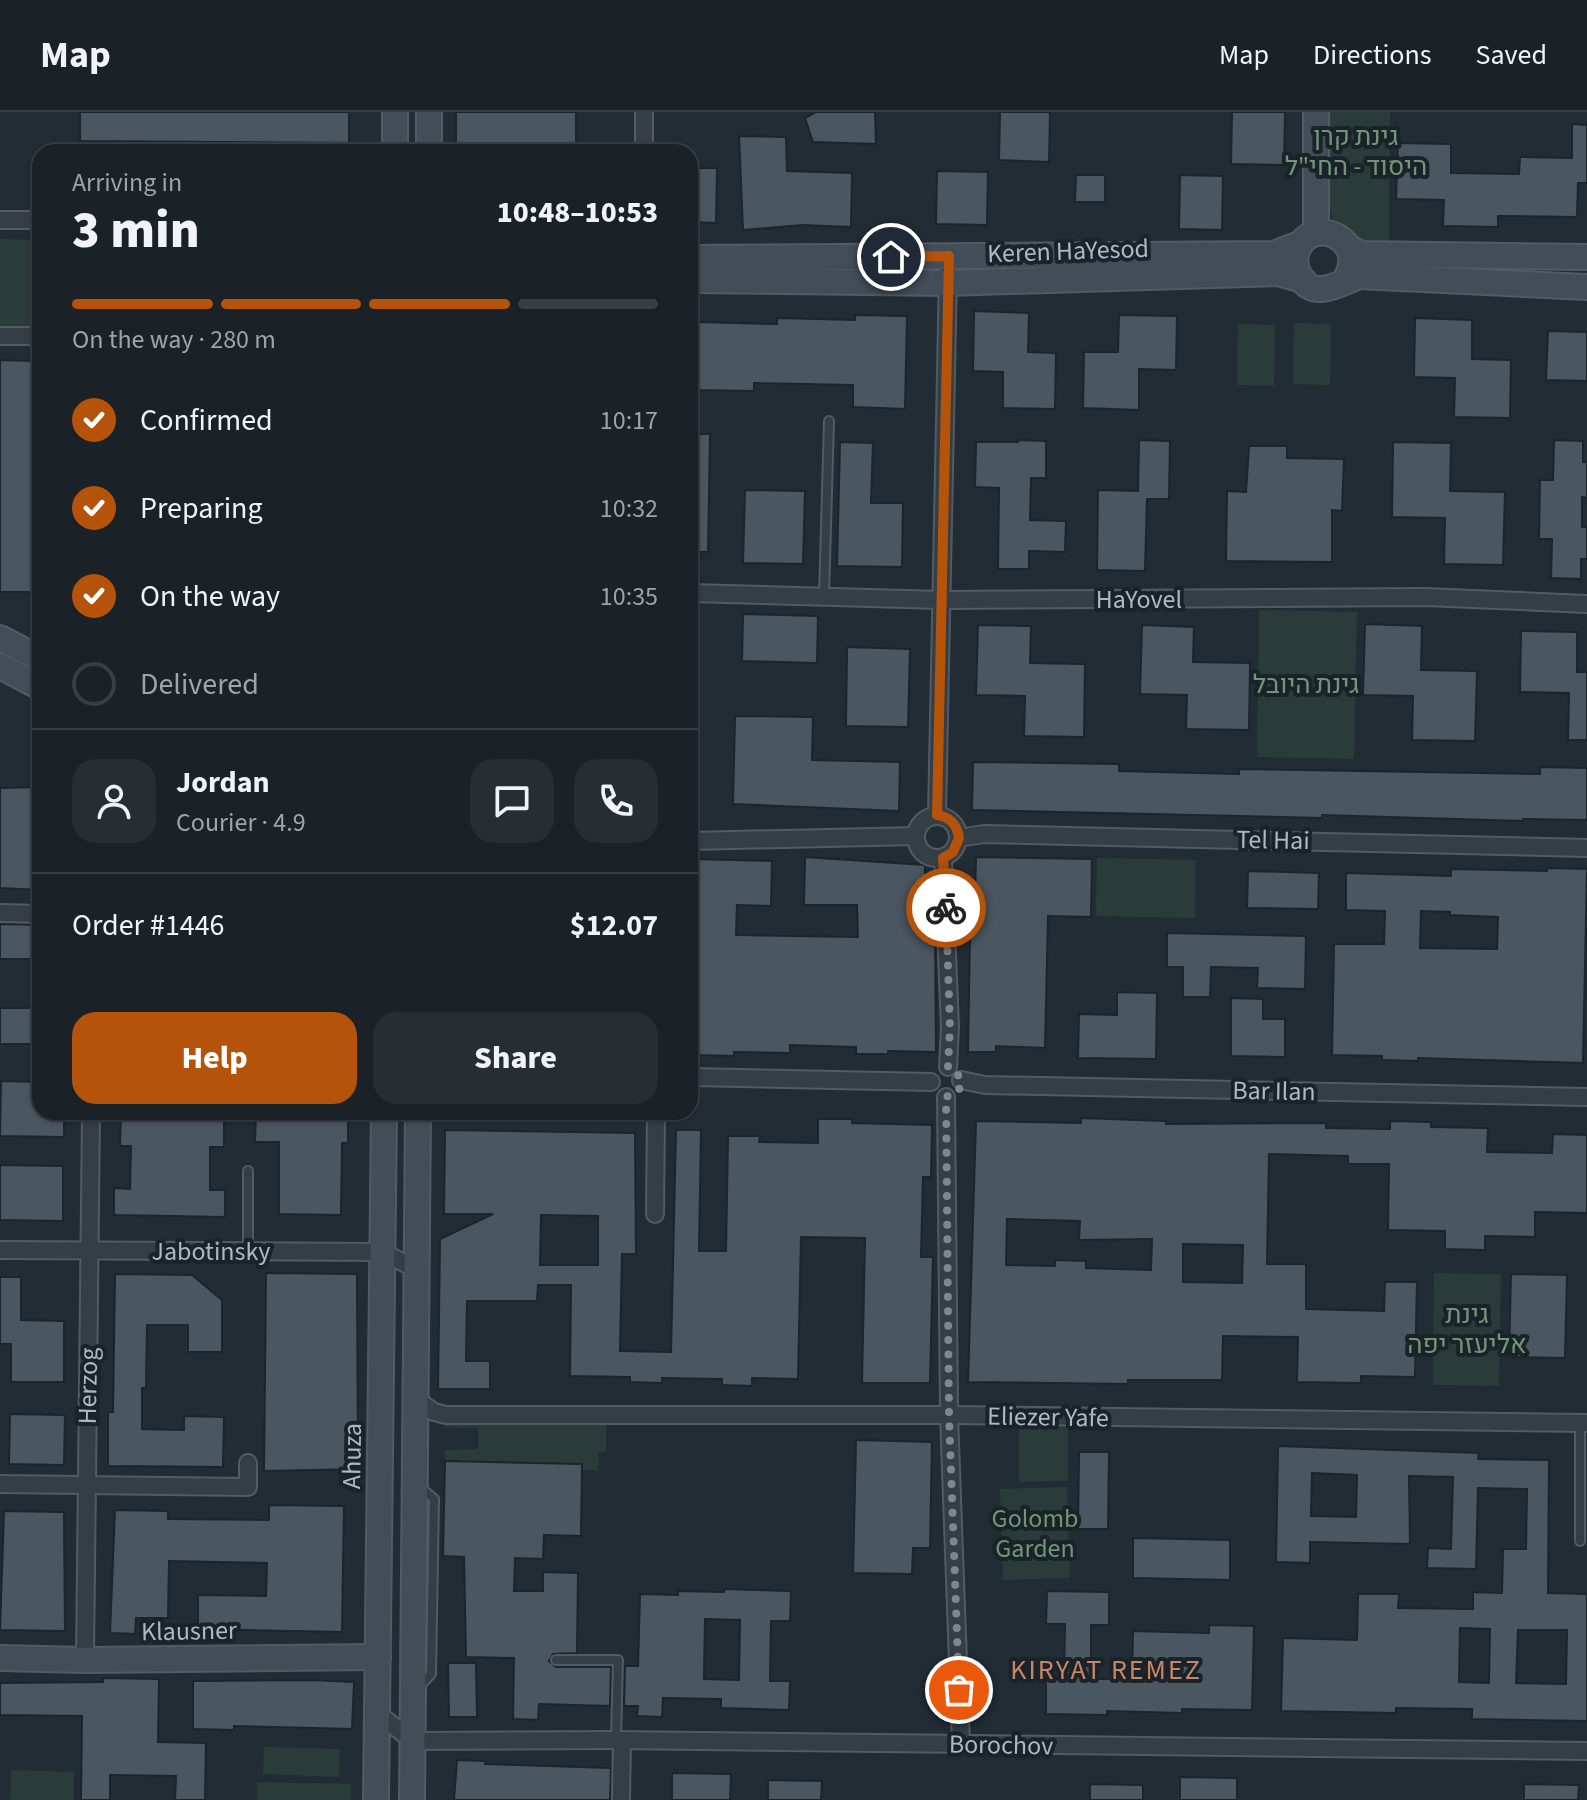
<!DOCTYPE html>
<html lang="en">
<head>
<meta charset="utf-8">
<style>
  :root { --surface:#1a2127; --page:#272e33; --text:#f1f3f6; --muted:#9fa3a7; --line:#383e44; --accent:#b45309 }
  body { margin:0; font-family:"Source Sans 3",Heebo,sans-serif; background:var(--page); color:var(--text); height:100vh; display:flex; flex-direction:column; font-size:30px; white-space:nowrap }
  * { box-sizing:border-box; margin:0 }
  p { font-size:26px; color:var(--muted) }
  .icon { flex:none; width:44px; height:44px; fill:none; stroke:currentColor; stroke-width:2; stroke-linecap:round; stroke-linejoin:round }
  .map { position:relative; flex:1; overflow:hidden }
  .drawer { position:absolute; left:32px; top:32px; width:666px; height:976px; display:flex; flex-direction:column; background:var(--surface); border-radius:24px; box-shadow:0 2px 6px #0004,0 0 0 2px var(--line) }
  .drawer>* { flex:none }
  .pin { position:absolute; display:grid; place-items:center; width:68px; height:68px; color:#fff; margin:-34px; border:4px solid #fff; border-radius:50%; box-shadow:0 2px 8px #0007 }
  .courier { position:absolute; display:grid; place-items:center; width:80px; height:80px; margin:-40px; border:6px solid #b45309; border-radius:50%; background:#fff; color:#222; box-shadow:0 2px 10px #0007 }
  .headline em { font-style:normal; font-weight:800 }
  .headline div { display:flex; flex-direction:column-reverse }
  .headline { display:flex; align-items:center; justify-content:space-between; height:136px; padding:0 40px }
  h1 { font-size:52px; font-weight:800; line-height:60px }
  .bar { display:grid; grid-template-columns:repeat(4,1fr); gap:12px 8px; align-content:center; height:96px; padding:0 40px }
  .bar i { height:10px; border-radius:6px; background:var(--line) }
  .bar .on { background:var(--accent) }
  .bar p { grid-column:span 4 }
  .line { display:flex; align-items:center; gap:20px; padding:0 40px; border-top:2px solid var(--line) }
  .line div { flex:1 }
  .round { display:grid; place-items:center; flex:none; width:84px; height:84px; border-radius:24px; background:var(--page) }
  ol { padding:0 40px; list-style:none }
  li { display:flex; align-items:center; gap:24px; height:88px }
  li p { margin-inline-start:auto }
  li .icon { padding:8px; border-radius:50%; background:var(--accent); color:#fff; stroke-width:4 }
  li:last-child { color:var(--muted) }
  li i { width:44px; height:44px; border:4px solid var(--line); border-radius:50% }
  .button { display:flex; gap:16px; margin-top:auto; padding:16px 40px }
  .button a { flex:1; height:92px; border-radius:24px; background:var(--accent); color:#fff; font-size:32px; font-weight:800; line-height:92px; text-align:center }
  .button a+a { background:var(--page); color:var(--text) }
  header { display:flex; align-items:center; gap:48px; box-sizing:border-box; height:112px; padding:0 40px; background:var(--surface); border-bottom:2px solid var(--line) }
  header strong { font-size:38px }
  nav { display:flex; gap:44px; margin-inline-start:auto; font-size:28px }
  .map>svg:first-child { display:block }
  .green { fill:#2a3c3a }
  .building { fill:#4a5660; stroke:#1c242c; stroke-width:2; fill-rule:evenodd }
  .lines { fill:none; stroke-linecap:round; stroke-linejoin:round }
  .lane-casing { stroke:#525b63; stroke-width:12 }
  .street-casing { stroke:#525b63; stroke-width:20 }
  .secondary-casing { stroke:#525b63; stroke-width:28 }
  .lane { stroke:#353d45; stroke-width:8 }
  .street { stroke:#353d45; stroke-width:16 }
  .secondary { stroke:#434d58; stroke-width:24 }
  .done { stroke:#7e8790; stroke-width:8; stroke-dasharray:0 14.4 }
  .route { stroke:#b45309; stroke-width:10 }
  .labels { text-anchor:middle; dominant-baseline:central; stroke-width:8; stroke-linejoin:round; paint-order:stroke }
  .park-label { font-size:26px; fill:#719675; stroke:#1a222a }
  .street-label { font-size:26px; fill:#afb8c2; stroke:#1a222a }
  .neighbourhood-label { font-size:28px; letter-spacing:2px; fill:#c78665; stroke:#1a222a }
</style>
</head>
<body>
<header>
<strong>Map</strong>
<nav><a>Map</a><a>Directions</a><a>Saved</a></nav>
</header>
<div class="map">
<svg width="1587" height="1688" viewBox="0 0 1587 1688">
  <rect width="100%" height="100%" fill="#222c34"/>
  <g class="green">
    <path d="M1324,0h66l-1,130 -25,-1 -28,-12 -13,-40z"/>
    <path d="M0,127l34,1 -1,88 -33,-1z"/>
    <path d="M1294,211l37,1 -1,61 -37,-1z"/>
    <path d="M1238,212l37,1 -1,61 -37,-1z"/>
    <path d="M1259,498l98,2 -3,147 -97,-2z"/>
    <path d="M1097,746l99,2 -1,58 -99,-2z"/>
    <path d="M1434,1161l67,1 -2,112 -66,-1z"/>
    <path d="M446,1303h160v37h-7l-1,18h-16v-6l-137,-3v-11l33,-1v-21l-33,-1z"/>
    <path d="M1068,1313v56l-49,1v-56z"/>
    <path d="M1067,1375l3,91 -67,2 -3,-91z"/>
    <path d="M264,1635l76,2 -1,28 -76,-3z"/>
    <path d="M11,1658l63,2v28h-64z"/>
    <path d="M257,1670l94,2v16h-94z"/>
  </g>
  <g class="building">
    <path d="M80,0h269v31l-269,-2z"/>
    <rect x="456" y="0" width="120" height="40"/>
    <path d="M816,0h59l1,32 -63,-2 -8,-24z"/>
    <path d="M1000,0h50l-1,50 -50,-2z"/>
    <path d="M1232,0h53l-1,53 -53,-1z"/>
    <path d="M1572,12l15,1v58h-9l-1,34 -79,-1v11l-55,-1 1,-26 -48,-1 2,-56 53,1v29l68,1 1,-17 52,1z"/>
    <path d="M739,24l47,1 1,34 65,2 -1,54 -48,-2 -60,5z"/>
    <path d="M690,56h27l-1,55 -26,-1z"/>
    <path d="M937,59l51,1 -1,53 -51,-1z"/>
    <path d="M1076,63h29v27h-30z"/>
    <path d="M1180,63l43,1 -1,54 -43,-1z"/>
    <path d="M974,199l55,2 -1,39 28,1 -1,56 -52,-1v-36l-30,-1z"/>
    <path d="M855,203l52,1 -2,93 -52,-2v-22l-99,-2v8l-60,-1 2,-68 81,2v-6l78,2z"/>
    <path d="M1119,203l58,1 -1,54 -37,-1v41l-56,-2 1,-56h34z"/>
    <path d="M1415,206l57,2v39l39,1 -1,58 -56,-1 1,-39 -41,-1z"/>
    <path d="M1548,219l39,1v49l-41,-1z"/>
    <path d="M0,248l34,1v65h6v86h-7l-1,80h-32z"/>
    <path d="M690,322h20l-2,118h-18z"/>
    <path d="M1018,328l28,1v37h-15l-1,42 36,1 -1,31 -36,-1v18h-31l1,-81 -24,-1 1,-45h42z"/>
    <path d="M1139,328l31,1 -1,58h-22l-2,72 -48,-1 1,-80 40,1z"/>
    <path d="M1554,328l29,1v21h4v36l-5,-1v30h5v32h-6v20l-30,-1 1,-39h-13l1,-59h13z"/>
    <path d="M840,330l33,1 -2,60h32l-1,64 -65,-1z"/>
    <path d="M1393,330l58,1 -1,48 55,1 -2,73 -59,-1 1,-46 -53,-1z"/>
    <path d="M1249,334h38v12l57,1 -2,52 -10,-1v52l-106,-1 1,-70 19,1z"/>
    <path d="M745,378l60,1 -2,73 -60,-1z"/>
    <path d="M743,502l75,2 -1,47 -75,-2z"/>
    <path d="M1365,512l57,2 -1,44 56,1 -2,70 -63,-1 1,-44 -50,-1z"/>
    <path d="M978,513l53,1 -1,37 55,1 -1,73 -60,-1 1,-40 -49,-1z"/>
    <path d="M1142,513l52,2 -1,35 57,1 -1,67 -63,-1 1,-34 -47,-1z"/>
    <path d="M1521,519l56,1v40h10v68h-19l1,-47 -49,-1z"/>
    <path d="M847,535l63,2 -2,78 -62,-1z"/>
    <path d="M735,604l78,1 -1,43 88,2 -1,49 -166,-7z"/>
    <path d="M973,650l146,2v7l120,3v-5l301,5v-7l47,1v52l-64,-1v2l-201,-6v3l-350,-8z"/>
    <path d="M40,675v103l-40,-2v-100z"/>
    <path d="M805,745l120,8 -1,58 11,1 1,128 -48,-1v3h-32v-7l-66,-2v8l-56,-1v4l-37,-1 2,-151h-9v-45l82,2 -1,45 -34,-1 -1,30 122,2 -1,-32h-53z"/>
    <path d="M976,745l116,2 -1,58 -43,-1 -3,132 -49,-2v6h-28l2,-119h4z"/>
    <path d="M1547,756l40,1 -4,194 -165,-5v3l-36,-1v-4l-50,-1 2,-111h50l1,-33 -39,-1v-37l105,3v-7l96,2zM1421,799l29,1v3l48,2 -1,32 -77,-1z"/>
    <path d="M1248,759l71,2 -1,36 -71,-1z"/>
    <path d="M0,812l40,1v34h-40z"/>
    <path d="M1167,821l139,3 -1,53 -48,-1 1,-20 -47,-1 -1,30h-27v-30h-16z"/>
    <path d="M1117,880l40,1 -1,66 -78,-1 1,-44 38,1z"/>
    <path d="M1231,886l32,1v20h22v38l-54,-1z"/>
    <rect x="0" y="896" width="40" height="36"/>
    <path d="M1,969l39,1v30h24v25l-64,-1z"/>
    <path d="M121,1000h103v35h-14v43h15v27l-111,-2v-27l16,1 1,-43h-11z"/>
    <path d="M256,1000h92v31h-6l-1,72 -62,-1v-72h-24z"/>
    <path d="M1081,1006l85,3v3l160,-1v5l64,1v-8l41,1v5l57,1 -1,24 65,1 1,-19 34,1v78l-52,-1v25l-50,-1v14l-40,-1v-18l-57,-1 1,-66h-41v-8l-79,-2 -2,110h39v45l78,2 1,-29h32l-2,95 -54,-1v7l-64,-1 1,-45 -75,-1 -1,44h-94v4l-160,-2 8,-261 105,2zM1007,1107l73,2 -1,19 73,-1 -1,31 -65,-2v-7l-31,-1v6l-49,-1zM1183,1132l60,1 -1,38 -59,-1z"/>
    <path d="M818,1007h34v4l80,2 -1,52h-8l-2,80h12l-3,126h-68l3,-145 -64,-1 -3,142 -46,-1v8l-30,-1v-6l-60,-1v5l-32,-1v-5l-60,-1 1,-91h-33l-1,16h-70l-1,60h24v28h-52l2,-150 53,-25h-49l1,-84 190,3 1,121h-14l-2,97 51,1 5,-222h25l-2,121h27l2,-115h32l-1,6 59,1zM541,1103l57,1v49h-58z"/>
    <path d="M0,1053l63,1v55l-63,-1z"/>
    <path d="M266,1161l91,1 1,195 -94,2z"/>
    <path d="M115,1162l77,1 30,25v52h-34v-27h-41l-1,63h-4v41l42,1v-14l40,1 -1,50 -115,-1v-54h5z"/>
    <path d="M1511,1162l56,1 -2,83 -56,-1z"/>
    <path d="M0,1165h21v43l43,1v61h-53v-38h-11z"/>
    <path d="M10,1302l55,1 -1,50 -55,-1z"/>
    <path d="M856,1328l76,2 -2,106h-17l-1,26 -59,-1z"/>
    <path d="M1278,1334l201,7 -1,6 71,1 -1,133 39,1v127l-115,-2v-10l-76,-1v5l-115,-2 2,-73 74,2 1,-46h41l-1,14 75,1v-17l29,1 1,-44h23l1,-60 -49,-1 -2,81 -49,-1 1,-20 23,1 2,-72 -44,-1 1,68 -100,-2v21l-34,-1zM1312,1361l45,2 -1,42 -45,-1zM1460,1516l30,1 -1,54 -30,-1zM1518,1518h49l-1,54 -50,-1z"/>
    <path d="M1079,1340h30l-1,77h-30z"/>
    <path d="M445,1349l137,3 -1,72 -37,-1 -1,24 -28,-1 -1,33h29v-19l35,1 -1,80 -24,1 -4,7 7,6h55l-1,39 -71,-2 -1,16 -25,-1 1,-61 -48,-1 -2,-100 -21,-1z"/>
    <path d="M269,1393l75,1 -2,126 -144,-3v-34l68,1 1,-33 -98,-2 -1,57h-32l-1,16 -25,-1 5,-123 53,1v8l101,1z"/>
    <path d="M4,1399l60,1 1,119 -65,-1z"/>
    <path d="M1133,1426l97,2v40l-97,-2z"/>
    <path d="M724,1477l67,2 -1,30h-19l-1,60h20l-1,29 -68,-2v-9l-58,-1 -1,19 -25,-1 1,-10h-14l1,-40h13l2,-72 38,1v-4l46,1zM705,1507l35,1 -1,60 -35,-1z"/>
    <path d="M1047,1479l62,1v33h-18v54h41l1,-48 76,2v-8l45,1 -2,84 -70,-1v4l-75,-2v4l-61,-1v-35h18l1,-55h-19z"/>
    <path d="M448,1551h28l1,54h-28z"/>
    <path d="M103,1566l56,1 -1,63 48,1 -1,57h-30l1,-24 -66,-1v25h-29l1,-84 -82,-1v-32l103,-1z"/>
    <path d="M311,1568l43,2 -2,47 -118,-3v4l-41,-1v-48z"/>
    <path d="M457,1648l28,1v3l126,4 -1,32h-156z"/>
    <path d="M672,1661l59,1 -1,26h-58z"/>
    <path d="M1180,1665l57,1v22h-57z"/>
    <path d="M768,1668l54,1 -1,19h-53z"/>
    <path d="M1090,1672l53,1v15h-53z"/>
    <path d="M1524,1672l55,1 -1,15h-54z"/>
  </g>
  <g class="lines">
    <defs>
      <g id="lane">
        <path d="M824,484l5,-175"/>
        <path d="M690,827v138"/>
        <path d="M248,1059v80"/>
        <path d="M1580,1429v-118"/>
        <path d="M556,1548h62l-2,80"/>
        <path d="M419,1575l12,-13 3,-175 -14,-12"/>
      </g>
      <g id="street">
        <path d="M644,40v-40"/>
        <path d="M0,108h40"/>
        <path d="M0,224h40"/>
        <path d="M690,481l251,7 484,-3 162,7"/>
        <path d="M937,703l11,-541"/>
        <circle cx="937" cy="725" r="21"/>
        <path d="M959,726l25,-4 603,14"/>
        <path d="M690,729l226,-5"/>
        <path d="M943,746l7,169 -2,40"/>
        <path d="M0,801l40,1"/>
        <path d="M690,965l241,5"/>
        <path d="M961,968l24,5 602,12"/>
        <path d="M946,985l3,318 12,330"/>
        <path d="M655,1102l1,-102"/>
        <path d="M0,1138l382,2 36,18"/>
        <path d="M417,1288l17,12 12,3h503l638,8"/>
        <path d="M0,1372l248,3v-24"/>
        <path d="M85,1548l6,-548"/>
        <path d="M377,1601l36,28 203,-1 971,11"/>
        <path d="M621,1688l1,-60"/>
      </g>
      <g id="secondary">
        <path d="M395,40v-40"/>
        <path d="M429,40v-40"/>
        <path d="M1316,121v-121"/>
        <path d="M1348,135l13,7 226,3"/>
        <path d="M690,146l583,-4 27,-10"/>
        <path d="M690,168l257,3 331,-10 25,7"/>
        <path d="M1344,169c28,-40 -32,-69 -47,-30 -3,8 -2,16 2,24 14,27 41,8 60,1l228,11"/>
        <path d="M0,526l40,21"/>
        <path d="M0,554l40,21"/>
        <path d="M0,1546l85,2 293,-3"/>
        <path d="M376,1688l8,-688"/>
        <path d="M412,1688l6,-688"/>
      </g>
    </defs>
    <use href="#lane" class="lane-casing"/>
    <use href="#street" class="street-casing"/>
    <use href="#secondary" class="secondary-casing"/>
    <use href="#lane" class="lane"/>
    <use href="#street" class="street"/>
    <use href="#secondary" class="secondary"/>
  </g>
  <g class="lines">
    <path class="done" d="M946,796l4,119 -2,40 7,3 6,10 -2,10 -13,7 3,318 10,275"/>
    <path class="route" d="M891,145l58,-1 -12,559c14,2 20,10 22,23l-6,14 -10,6 3,50"/>
  </g>
  <g class="labels">
    <g class="park-label">
      <text x="1356" y="24">גינת קרן<tspan x="1356" dy="30">היסוד - החי"ל</tspan></text>
      <text x="1306" y="572">גינת היובל</text>
      <text x="1467" y="1202">גינת<tspan x="1467" dy="30">אליעזר יפה</tspan></text>
      <text x="1035" y="1406">Golomb<tspan x="1035" dy="30">Garden</tspan></text>
    </g>
    <g class="street-label">
      <text transform="translate(1068 139) rotate(-2)">Keren HaYesod</text>
      <text x="1139" y="487">HaYovel</text>
      <text transform="translate(1273 728) rotate(1)">Tel Hai</text>
      <text transform="translate(1274 979) rotate(1)">Bar Ilan</text>
      <text x="211" y="1139">Jabotinsky</text>
      <text transform="translate(88 1274) rotate(-89)">Herzog</text>
      <text transform="translate(1048 1305) rotate(1)">Eliezer Yafe</text>
      <text transform="translate(352 1344) rotate(-89)">Ahuza</text>
      <text transform="translate(189 1519) rotate(-1)">Klausner</text>
      <text transform="translate(1001 1633) rotate(1)">Borochov</text>
    </g>
    <g class="neighbourhood-label">
      <text x="1106" y="1558">KIRYAT REMEZ</text>
    </g>
  </g>
</svg>
<div class="pin" style="left:959px;top:1578px;background:#ea580c"><svg class="icon" aria-label="bag" viewBox="0 0 24 24"><path d="M5 8h14l-1 12H6zM9 8a3 3 0 0 1 6 0"/></svg></div>
<div class="pin" style="left:891px;top:145px;background:#1f2937"><svg class="icon" aria-label="home" viewBox="0 0 24 24"><path d="M3 11l9-7 9 7M6 9v11h12V9"/></svg></div>
<div class="courier" style="left:946px;top:796px"><svg class="icon" aria-label="bike" viewBox="0 0 24 24"><circle cx="6" cy="16" r="4"/><circle cx="18" cy="16" r="4"/><path d="M6 16l4-8h5l3 8M10 8l3 8H6M13 5h3"/></svg></div>
<section class="drawer">
<div class="headline"><div><h1>3 min</h1><p>Arriving in</p></div><em>10:48–10:53</em></div>
<div class="bar"><i class="on"></i><i class="on"></i><i class="on"></i><i></i><p>On the way · 280 m</p></div>
<ol>
<li><svg class="icon" aria-label="check" viewBox="0 0 24 24"><path d="M5 12l5 5 9-10"/></svg>Confirmed<p>10:17</p></li>
<li><svg class="icon" aria-label="check" viewBox="0 0 24 24"><path d="M5 12l5 5 9-10"/></svg>Preparing<p>10:32</p></li>
<li><svg class="icon" aria-label="check" viewBox="0 0 24 24"><path d="M5 12l5 5 9-10"/></svg>On the way<p>10:35</p></li>
<li><i></i>Delivered</li>
</ol>
<div class="line" style="height:144px"><a class="round"><svg class="icon" aria-label="person" viewBox="0 0 24 24"><circle cx="12" cy="8" r="4"/><path d="M4 21q1-7 8-7t8 7"/></svg></a><div><b>Jordan</b><p>Courier · 4.9</p></div><a class="round"><svg class="icon" aria-label="chat" viewBox="0 0 24 24"><path d="M4 5h16v11H9l-5 4z"/></svg></a><a class="round"><svg class="icon" aria-label="phone" viewBox="0 0 24 24"><path d="M5 4h4l2 5-3 2q2 4 5 5l2-3 5 2v4C11 20 4 13 5 4z"/></svg></a></div>
<div class="line" style="height:104px"><div>Order #1446</div><b>$12.07</b></div>
<div class="button"><a>Help</a><a>Share</a></div>
</section>
</div>
</body>
</html>
